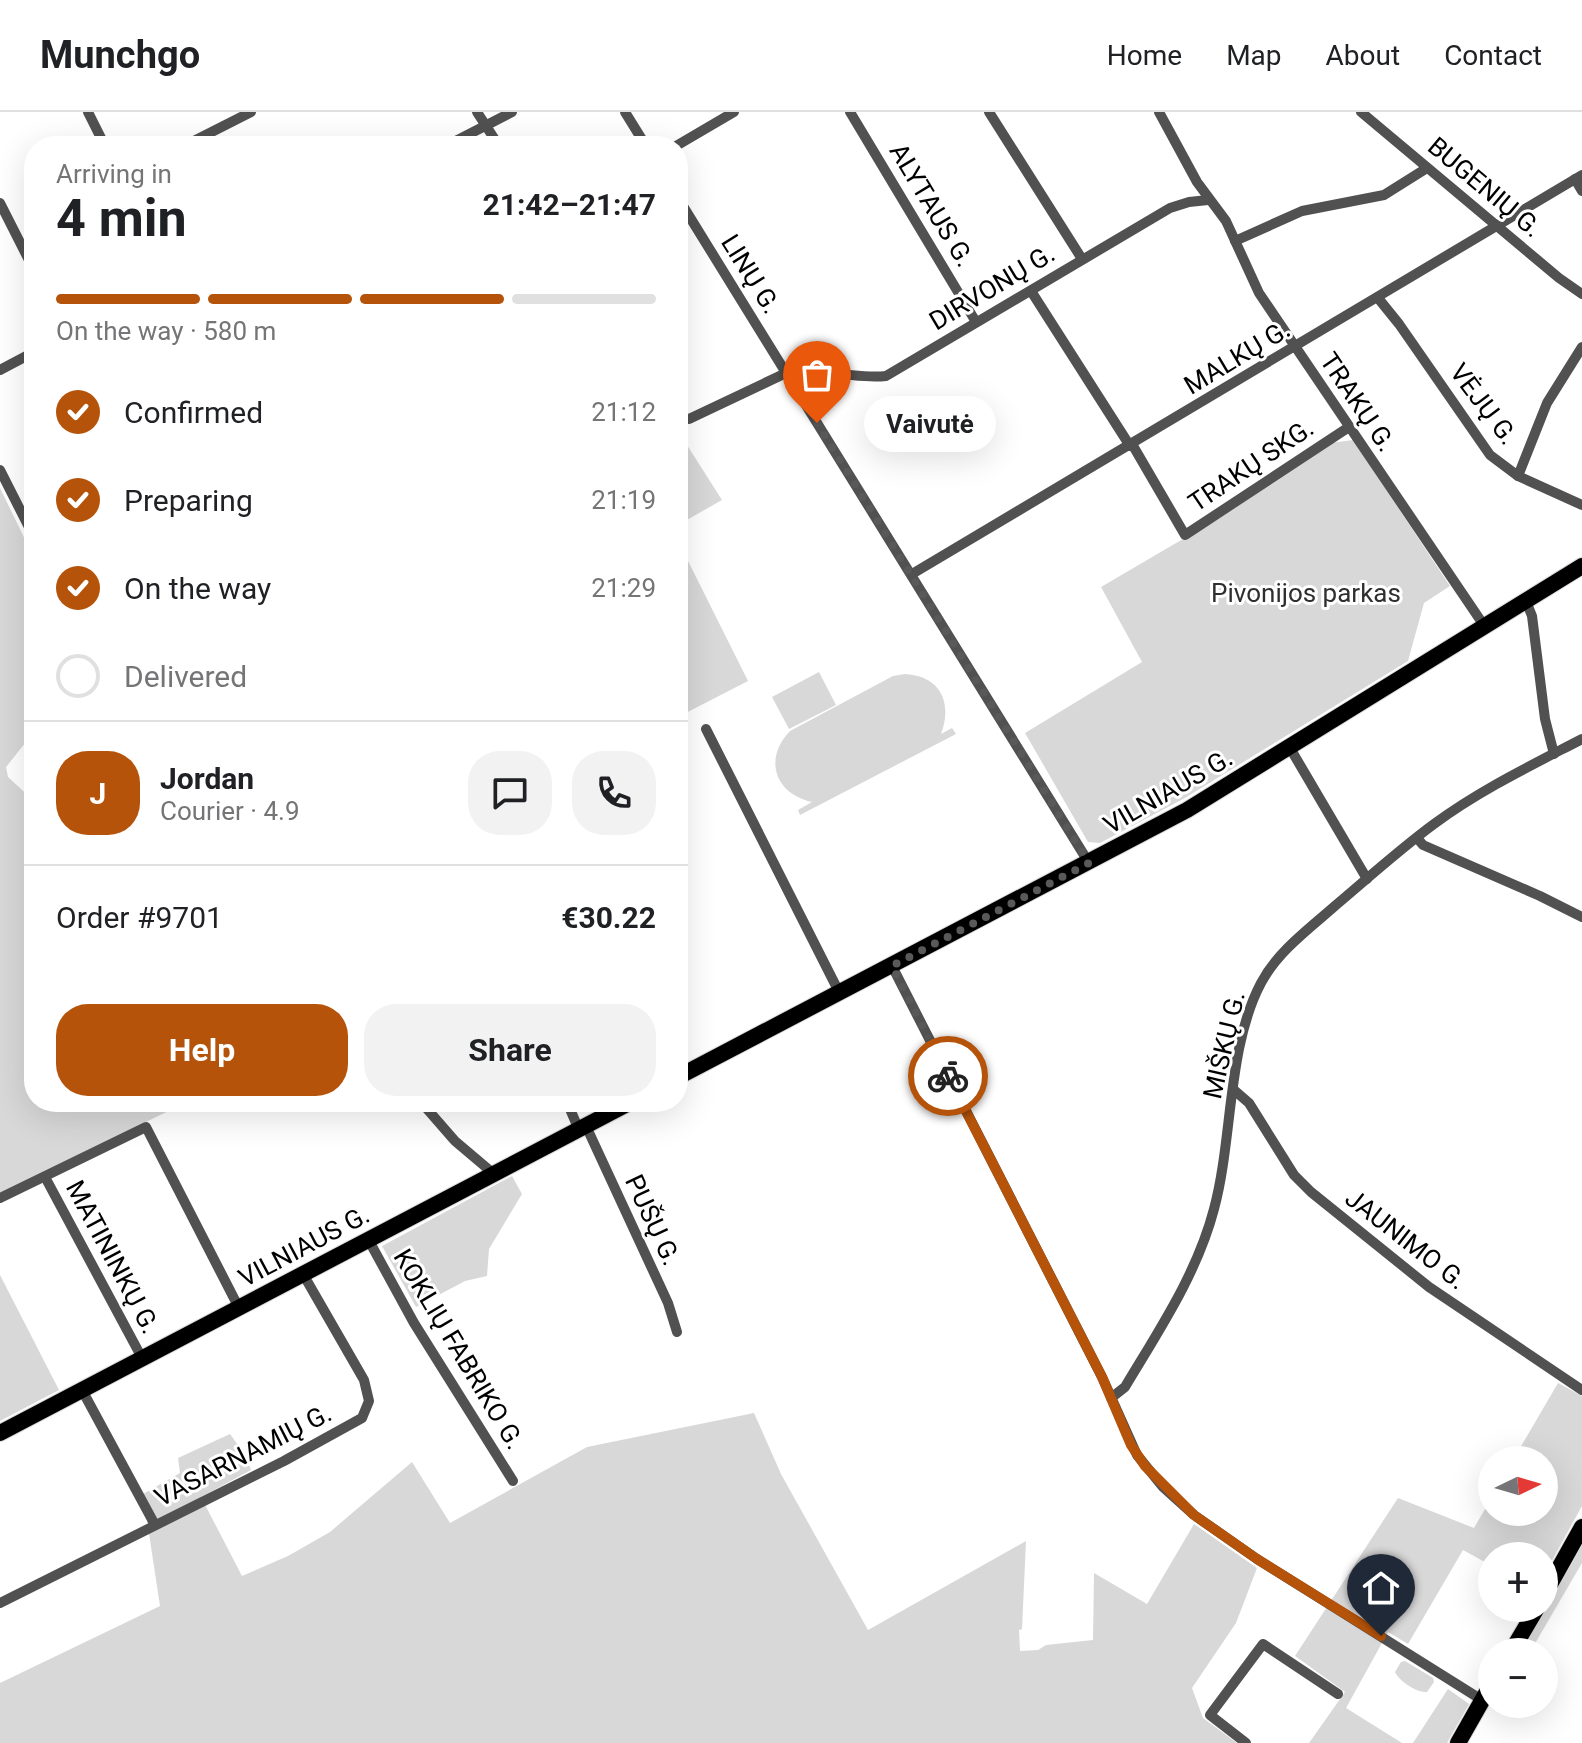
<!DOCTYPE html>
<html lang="en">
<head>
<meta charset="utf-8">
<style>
  :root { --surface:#fff; --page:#f2f2f2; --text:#202124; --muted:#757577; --line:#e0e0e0; --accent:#b45309 }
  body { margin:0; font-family:Roboto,sans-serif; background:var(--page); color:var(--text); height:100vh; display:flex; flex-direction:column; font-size:30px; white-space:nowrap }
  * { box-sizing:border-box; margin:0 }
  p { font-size:26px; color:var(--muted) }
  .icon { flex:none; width:44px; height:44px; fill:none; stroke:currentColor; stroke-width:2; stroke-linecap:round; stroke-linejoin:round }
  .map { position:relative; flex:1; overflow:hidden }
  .side { position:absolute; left:24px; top:24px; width:664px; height:976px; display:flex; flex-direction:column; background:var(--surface); border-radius:32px; box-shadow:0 8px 32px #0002 }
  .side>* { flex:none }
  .needle { width:52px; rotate:85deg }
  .controls { position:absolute; left:1478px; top:1334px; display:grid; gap:16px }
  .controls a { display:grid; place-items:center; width:80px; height:80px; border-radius:50%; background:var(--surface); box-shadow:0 8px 32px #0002; font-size:40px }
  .pin { position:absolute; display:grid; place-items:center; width:68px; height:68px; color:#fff; margin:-82px -34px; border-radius:50% 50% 50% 0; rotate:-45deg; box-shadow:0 0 8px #0007 }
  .pin .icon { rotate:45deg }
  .courier { position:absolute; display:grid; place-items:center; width:80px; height:80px; margin:-40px; border:6px solid #b45309; border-radius:50%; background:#fff; color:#222; box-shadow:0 2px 10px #0007 }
  .bubble { position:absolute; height:56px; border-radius:28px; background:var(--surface); box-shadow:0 8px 32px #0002; font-size:26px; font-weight:700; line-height:56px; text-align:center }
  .overview em { font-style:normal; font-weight:700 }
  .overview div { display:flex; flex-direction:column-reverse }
  .overview { display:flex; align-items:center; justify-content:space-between; height:136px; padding:0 32px }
  h1 { font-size:52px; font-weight:700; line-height:60px }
  .bar { display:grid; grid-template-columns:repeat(4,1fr); gap:12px 8px; align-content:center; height:96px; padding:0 32px }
  .bar i { height:10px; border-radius:6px; background:var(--line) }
  .bar .on { background:var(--accent) }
  .bar p { grid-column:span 4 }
  .line { display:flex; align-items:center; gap:20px; padding:0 32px; border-top:2px solid var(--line) }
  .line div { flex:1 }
  .round { display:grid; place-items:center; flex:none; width:84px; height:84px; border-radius:32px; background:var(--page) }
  ol { padding:0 32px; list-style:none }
  li { display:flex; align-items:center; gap:24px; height:88px }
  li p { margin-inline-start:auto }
  li .icon { padding:8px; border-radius:50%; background:var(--accent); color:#fff; stroke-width:4 }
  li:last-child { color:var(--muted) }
  li i { width:44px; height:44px; border:4px solid var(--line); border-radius:50% }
  .button { display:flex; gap:16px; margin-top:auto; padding:16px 32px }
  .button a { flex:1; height:92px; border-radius:32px; background:var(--accent); color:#fff; font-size:32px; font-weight:700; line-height:92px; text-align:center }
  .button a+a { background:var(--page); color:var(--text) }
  header { display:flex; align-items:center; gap:48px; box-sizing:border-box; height:112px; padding:0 40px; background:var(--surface); border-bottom:2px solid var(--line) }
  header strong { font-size:38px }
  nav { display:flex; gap:44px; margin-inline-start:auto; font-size:28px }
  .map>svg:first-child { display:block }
  .green { fill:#d8d8d8 }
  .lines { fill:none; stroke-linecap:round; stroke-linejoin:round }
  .primary-casing { stroke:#dbdbdb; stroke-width:18 }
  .minor { stroke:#515151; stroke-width:10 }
  .primary { stroke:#000; stroke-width:16 }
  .done { stroke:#595959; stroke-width:8; stroke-dasharray:0 14.4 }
  .route { stroke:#b45309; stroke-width:10 }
  .labels { text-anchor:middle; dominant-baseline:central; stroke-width:6; stroke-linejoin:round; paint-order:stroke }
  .street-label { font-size:26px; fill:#000; stroke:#fff }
  .park-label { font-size:26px; fill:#2f2f2f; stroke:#fff }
</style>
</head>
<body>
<header>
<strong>Munchgo</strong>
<nav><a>Home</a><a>Map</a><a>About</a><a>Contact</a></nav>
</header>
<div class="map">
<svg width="1582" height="1631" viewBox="0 0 1582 1631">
  <rect width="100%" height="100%" fill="#fff"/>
  <g class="green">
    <path d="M678,319l44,69 -44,25z"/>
    <path d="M1353,328l97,146 -26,17 -16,58 -223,137 -85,45 -12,-1 -63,-109 117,-71 -41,-75 87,-51 142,-93z"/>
    <path d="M0,376l34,70v174l-28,35 2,10 26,24v301h153l-187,91z"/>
    <path d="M678,429l70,140 -70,36z"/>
    <path d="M819,560l17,33 -47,24 -17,-32z"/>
    <path d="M905,562c35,2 48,28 36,60l11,-6 4,6 -156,81 -2,-5 14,-8c-37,-8 -49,-43 -22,-71l103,-55z"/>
    <path d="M512,1064l10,18 -33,55 -2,27 -22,5 -49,26 -34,-61z"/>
    <path d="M0,1163l59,115 -59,31z"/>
    <path d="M1558,1271l24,13v110l-38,69v-19h-52v10l-29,-16 -55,94 -20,-12 -42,76 56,35h-93l36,-51 -50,-36 103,-158 76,30 18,-31v15h52v-52h-31z"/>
    <path d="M754,1301l27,61 87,156 158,-89 -4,88 -3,1 1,21 18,-1 8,-5 47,-5 1,-67 53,31 47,-80 63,44 -21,55 -44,65 11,30 34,25h-1237v-60l160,-77 -17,-112 37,-21 -2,-15 52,-24 16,22 5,14 -50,27 41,79 46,-20 42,-24 82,-70 38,61 137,-76z"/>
    <path d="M1582,1428v23l-52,89h-12z"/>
    <path d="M1405,1549l28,17 1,4 -7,10c-10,1 -28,-11 -32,-20l6,-10z"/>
    <path d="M1448,1577l21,15 -22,39h-34z"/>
  </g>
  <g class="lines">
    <defs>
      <g id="primary">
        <path d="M678,965l509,-267 395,-244"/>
        <path d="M0,1321l631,-331"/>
        <path d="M1544,1483l38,-68"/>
        <path d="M1511,1540l26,-44"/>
        <path d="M1458,1631l34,-60"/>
      </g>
    </defs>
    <use href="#primary" class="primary-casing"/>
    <g class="minor">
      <path d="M88,0l17,34"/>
      <path d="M477,0l22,34"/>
      <path d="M625,0l21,34"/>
      <path d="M850,0l126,210"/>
      <path d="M989,0l93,147"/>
      <path d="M1159,0l38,70 29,39 33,72 226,334"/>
      <path d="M1361,0l198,166 23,16"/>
      <path d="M184,34l67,-34"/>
      <path d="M446,34l66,-34"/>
      <path d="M676,34l58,-34"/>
      <path d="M1575,67l7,12"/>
      <path d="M678,86l411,665"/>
      <path d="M0,91l34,67"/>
      <path d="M1235,129l67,-30 82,-16 43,-27"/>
      <path d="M1031,179l99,155"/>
      <path d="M1378,186l21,26 91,131 28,21 64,29"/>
      <path d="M0,258l34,-18"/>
      <path d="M793,272c34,-20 59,-4 93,-8l284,-168 19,-6 19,-2"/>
      <path d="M678,306l11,1 97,-46"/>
      <path d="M1132,332l53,91 164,-108"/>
      <path d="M0,358l34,67"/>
      <path d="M1518,364l29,-73 35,-56"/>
      <path d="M912,462l670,-399"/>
      <path d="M1526,489l6,15 13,103 9,35"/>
      <path d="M706,617l133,263"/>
      <path d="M1290,636l77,131"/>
      <path d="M1417,726l6,7 117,51 42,21"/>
      <path d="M892,854l210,411 35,78 26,32 31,28 63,44 225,141"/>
      <path d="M1234,978l15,13 45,72 17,17 118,95 153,103"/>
      <path d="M421,990l34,39 39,33"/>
      <path d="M567,990l12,28"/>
      <path d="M586,1014l82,177 9,29"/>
      <path d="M45,1065l97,181"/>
      <path d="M0,1086l146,-71 93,181"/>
      <path d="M368,1127l46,84 99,158"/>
      <path d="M82,1278l73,135"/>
      <path d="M1111,1286l14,-11c34,-57 72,-113 89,-178 19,-70 13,-162 47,-226 17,-32 48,-54 75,-78 32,-27 64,-56 98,-81 46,-34 98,-59 148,-85"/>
      <path d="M0,1491l284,-142 78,-43 7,-17 -5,-21 -61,-106"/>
      <path d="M1246,1631l-36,-28 53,-71 75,50"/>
    </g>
    <use href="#primary" class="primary"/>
  </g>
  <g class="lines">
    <path class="done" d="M817,311l272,440 -197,103 56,110"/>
    <path class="route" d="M948,964l154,301 29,68 14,21 49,49 63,44 124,77"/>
  </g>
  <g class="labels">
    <g class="street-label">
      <text transform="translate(1485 75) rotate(40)">BUGENIŲ G.</text>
      <text transform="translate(932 93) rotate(59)">ALYTAUS G.</text>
      <text transform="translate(751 162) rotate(58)">LINŲ G.</text>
      <text transform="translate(992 175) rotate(-31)">DIRVONŲ G.</text>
      <text transform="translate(1237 245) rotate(-31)">MALKŲ G.</text>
      <text transform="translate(1358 290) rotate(56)">TRAKŲ G.</text>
      <text transform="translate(1484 292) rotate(53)">VĖJŲ G.</text>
      <text transform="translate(1251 353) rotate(-34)">TRAKŲ SKG.</text>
      <text transform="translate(1168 679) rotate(-30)">VILNIAUS G.</text>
      <text transform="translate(1224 933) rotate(-77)">MIŠKŲ G.</text>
      <text transform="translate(653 1108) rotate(65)">PUŠŲ G.</text>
      <text transform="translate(1406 1127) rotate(38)">JAUNIMO G.</text>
      <text transform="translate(304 1134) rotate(-28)">VILNIAUS G.</text>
      <text transform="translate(113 1145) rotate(62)">MATININKŲ G.</text>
      <text transform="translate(459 1237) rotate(59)">KOKLIŲ FABRIKO G.</text>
      <text transform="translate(243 1343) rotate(-27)">VASARNAMIŲ G.</text>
    </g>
    <g class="park-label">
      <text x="1306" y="481">Pivonijos parkas</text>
    </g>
  </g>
</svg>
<div class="controls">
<a><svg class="needle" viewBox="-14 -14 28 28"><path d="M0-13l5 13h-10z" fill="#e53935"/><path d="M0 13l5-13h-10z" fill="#757577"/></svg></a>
<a>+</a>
<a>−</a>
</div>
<div class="pin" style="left:817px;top:311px;background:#ea580c"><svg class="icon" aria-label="bag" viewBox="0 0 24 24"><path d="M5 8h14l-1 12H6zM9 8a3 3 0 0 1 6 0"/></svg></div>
<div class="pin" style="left:1381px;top:1524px;background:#1f2937"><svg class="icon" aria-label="home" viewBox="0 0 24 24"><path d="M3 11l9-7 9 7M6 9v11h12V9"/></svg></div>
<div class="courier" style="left:948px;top:964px"><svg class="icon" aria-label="bike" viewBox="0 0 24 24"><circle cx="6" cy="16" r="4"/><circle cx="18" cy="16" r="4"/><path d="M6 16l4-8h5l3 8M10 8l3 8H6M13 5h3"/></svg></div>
<div class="bubble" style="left:864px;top:284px;width:132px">Vaivutė</div>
<section class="side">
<div class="overview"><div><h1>4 min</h1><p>Arriving in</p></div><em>21:42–21:47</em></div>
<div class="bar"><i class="on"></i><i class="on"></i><i class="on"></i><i></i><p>On the way · 580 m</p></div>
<ol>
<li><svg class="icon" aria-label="check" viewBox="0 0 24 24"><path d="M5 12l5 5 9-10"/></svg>Confirmed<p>21:12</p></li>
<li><svg class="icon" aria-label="check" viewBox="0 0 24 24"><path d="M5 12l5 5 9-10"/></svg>Preparing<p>21:19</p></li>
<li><svg class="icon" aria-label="check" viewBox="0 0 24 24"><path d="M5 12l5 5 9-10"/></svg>On the way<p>21:29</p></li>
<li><i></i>Delivered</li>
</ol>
<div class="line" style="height:144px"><b class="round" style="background:var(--accent);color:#fff">J</b><div><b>Jordan</b><p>Courier · 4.9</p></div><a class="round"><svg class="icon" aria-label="chat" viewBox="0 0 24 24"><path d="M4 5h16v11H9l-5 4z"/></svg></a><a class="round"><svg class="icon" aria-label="phone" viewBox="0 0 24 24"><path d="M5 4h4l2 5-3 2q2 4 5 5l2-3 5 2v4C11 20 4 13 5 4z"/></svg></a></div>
<div class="line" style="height:104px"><div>Order #9701</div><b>€30.22</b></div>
<div class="button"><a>Help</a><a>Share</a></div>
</section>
</div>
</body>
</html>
